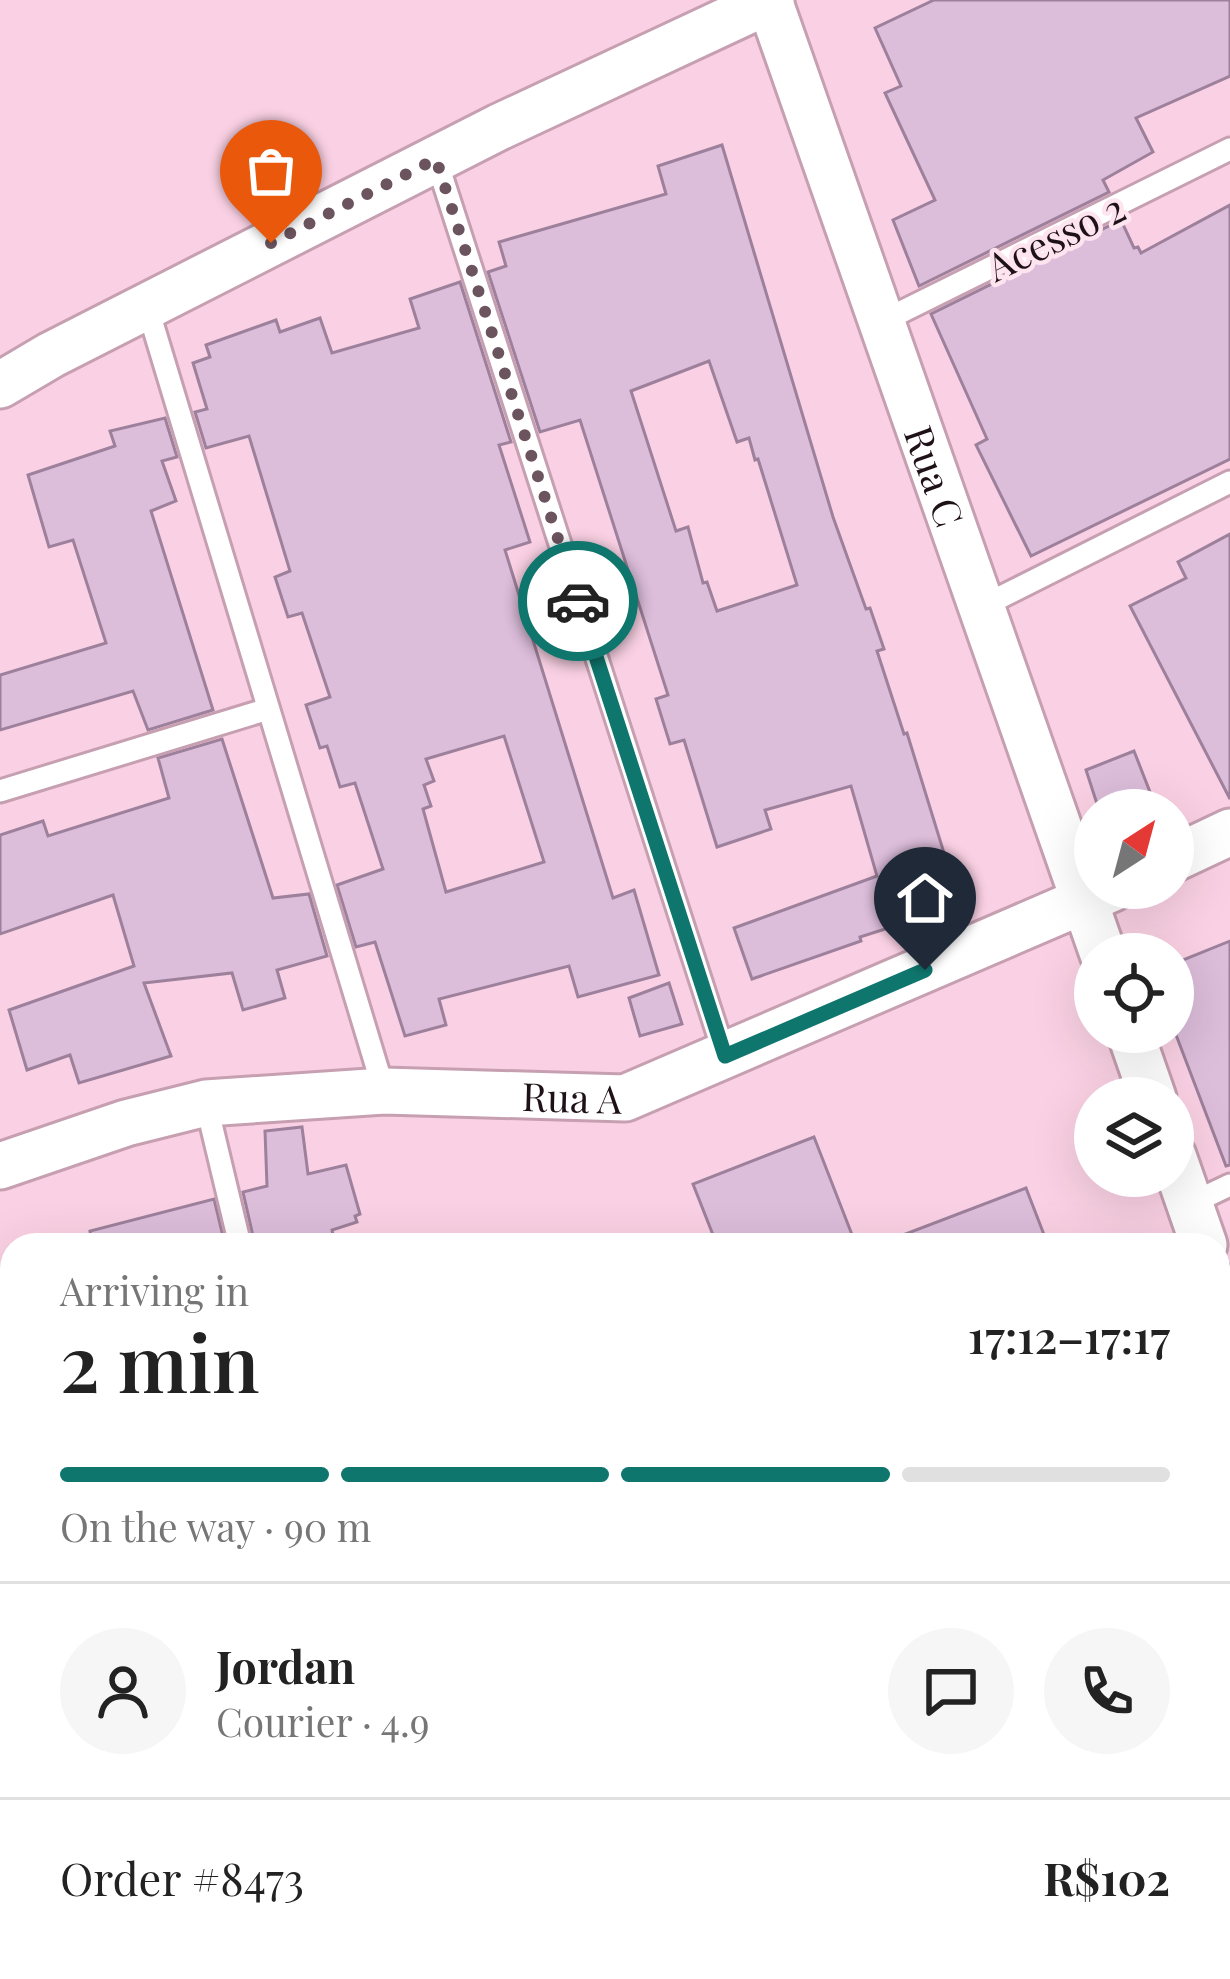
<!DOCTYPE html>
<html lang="en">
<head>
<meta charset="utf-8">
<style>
  :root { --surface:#fff; --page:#f6f6f6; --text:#222; --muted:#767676; --line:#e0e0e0; --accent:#0f766e }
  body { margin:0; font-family:"Playfair Display",serif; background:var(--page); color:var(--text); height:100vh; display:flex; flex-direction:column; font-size:45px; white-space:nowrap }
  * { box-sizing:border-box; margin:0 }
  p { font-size:39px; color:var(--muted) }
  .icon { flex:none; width:66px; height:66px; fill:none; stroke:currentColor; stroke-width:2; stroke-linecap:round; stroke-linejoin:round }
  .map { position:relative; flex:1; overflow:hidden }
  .drawer { position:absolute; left:0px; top:1233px; width:1230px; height:747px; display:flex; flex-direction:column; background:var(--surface); border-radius:36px 36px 0 0; box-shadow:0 12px 48px #0002 }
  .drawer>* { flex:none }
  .needle { width:78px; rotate:36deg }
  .tools { position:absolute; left:1074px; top:789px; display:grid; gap:24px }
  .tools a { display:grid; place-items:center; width:120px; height:120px; border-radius:50%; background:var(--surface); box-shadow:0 12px 48px #0002; font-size:60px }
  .pin { position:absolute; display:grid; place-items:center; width:102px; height:102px; color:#fff; margin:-123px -51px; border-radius:50% 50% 50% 0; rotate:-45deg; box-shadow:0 0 12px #0007 }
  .pin .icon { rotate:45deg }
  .courier { position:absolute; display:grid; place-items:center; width:120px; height:120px; margin:-60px; border:9px solid #0f766e; border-radius:50%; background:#fff; color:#222; box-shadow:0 3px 15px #0007 }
  .overview em { font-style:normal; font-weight:600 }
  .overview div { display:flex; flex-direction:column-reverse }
  .overview { display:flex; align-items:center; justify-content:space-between; height:204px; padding:0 60px }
  h1 { font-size:78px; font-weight:600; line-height:90px }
  .bar { display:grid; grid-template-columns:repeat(4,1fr); gap:18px 12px; align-content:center; height:144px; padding:0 60px }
  .bar i { height:15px; border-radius:9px; background:var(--line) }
  .bar .active { background:var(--accent) }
  .bar p { grid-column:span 4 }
  .line { display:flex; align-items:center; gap:30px; padding:0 60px; border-top:3px solid var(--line) }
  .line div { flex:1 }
  .round { display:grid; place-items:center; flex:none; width:126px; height:126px; border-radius:63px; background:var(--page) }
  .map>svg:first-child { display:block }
  .building { fill:#dcbdda; stroke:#9d809b; stroke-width:3; fill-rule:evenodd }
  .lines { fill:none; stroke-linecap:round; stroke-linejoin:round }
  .service-casing { stroke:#c69fb1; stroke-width:27 }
  .minor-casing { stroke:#c69fb1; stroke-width:51 }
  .service { stroke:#fff; stroke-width:21 }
  .minor { stroke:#fff; stroke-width:45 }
  .done { stroke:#6c545f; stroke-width:12; stroke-dasharray:0 21.6 }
  .route { stroke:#0f766e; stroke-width:15 }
  .labels { text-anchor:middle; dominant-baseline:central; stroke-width:9; stroke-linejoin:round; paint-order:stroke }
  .street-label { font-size:39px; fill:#1f1118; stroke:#fde4ef }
</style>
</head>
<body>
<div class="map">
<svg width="1230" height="1979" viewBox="0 0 1230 1979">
  <rect width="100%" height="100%" fill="#fad1e4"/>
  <g class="building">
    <path d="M934,0h296v76l-94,42 17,34 -50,28 6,12 -190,94 -26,-66 42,-20 -50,-107 16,-7 -26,-58z"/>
    <path d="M722,145l111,372 33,92 4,-1 14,41 -7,2 27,83 3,-1 53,172 -100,32 1,4 -109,38 -18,-51 143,-52 -26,-90 -86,24 6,19 -54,18 -33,-107 -14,4 -14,-45 12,-4 -88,-275 -40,12 -52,-160 18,-6 -7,-24 167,-48 -8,-28zM709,361l28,81 12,-4 6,22 3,-1 39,126 -80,26 -10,-29 -4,1 -15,-56 -12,4 -45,-140z"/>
    <path d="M1230,205v254l-199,97 -55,-111 11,-6 -56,-125 190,-94 13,28 4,-1 3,6z"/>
    <path d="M460,282l51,160 -12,3 31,97 -25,8 108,348 21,-8 25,85 -81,22 -9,-31 -130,33 7,26 -41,11 -30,-94 -19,5 -19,-62 46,-16 -28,-86 -15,4 -13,-41 -7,2 -14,-43 24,-8 -28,-84 -14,4 -13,-40 15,-6 -41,-135 -43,12 -11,-36 12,-3 -14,-46 17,-6 -4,-12 70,-25 4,12 40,-14 12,35 87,-25 -9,-29zM504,736l40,126 -98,30 -23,-83 8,-3 -7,-21 10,-4 -8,-22z"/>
    <path d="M165,418l12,39 -15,4 14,40 -25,10 62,199 -65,20 -15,-39 -133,39v-55l106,-32 -33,-103 -24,7 -21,-72 87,-29 -5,-15z"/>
    <path d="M1230,534v265l-100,-193 56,-28 -8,-16z"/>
    <path d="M222,739l51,159 36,-4 18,62 -50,14 8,28 -42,12 -11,-37 -88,10 27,73 -92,27 -9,-28 -43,15 -18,-60 125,-44 -21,-71 -113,39v-99l43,-14 5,15 121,-38 -11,-40z"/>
    <path d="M1134,751l23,59h-58l-13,-40z"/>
    <path d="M1230,941v224l-4,1 -53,-139v-63z"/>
    <path d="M669,983l13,41 -42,12 -11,-38z"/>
    <path d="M302,1127l6,47 38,-9 14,49 -5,2 2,6 -25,8 3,15h-80l-12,-53 24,-6 -2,-55z"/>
    <path d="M814,1137l42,108h-139l-24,-61z"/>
    <path d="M1026,1188l22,57h-161v-4z"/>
    <path d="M214,1199l11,46h-133l-2,-14z"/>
  </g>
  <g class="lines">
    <defs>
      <g id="service">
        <path d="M436,159l289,897"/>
        <path d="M147,306l237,785"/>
        <path d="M881,322l349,-173"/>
        <path d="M981,607l249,-125"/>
        <path d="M0,791l268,-82"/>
        <path d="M206,1103l34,142"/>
        <path d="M1190,1204l40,-19"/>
        <path d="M0,1538l12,-6"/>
        <path d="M1218,1764l12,-4"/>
        <path d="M829,1968l1,11"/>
      </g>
      <g id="minor">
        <path id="s1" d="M769,0l334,954"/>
        <path d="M0,385l51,-30 448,-228 272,-127"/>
        <path d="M1173,859l57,-27"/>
        <path d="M1130,1032l23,66"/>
        <path d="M1173,1156l31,89"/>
        <path id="s2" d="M0,1166l126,-43 80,-20 178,-12 241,7 488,-210"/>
        <path d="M1218,1285l12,34"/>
        <path d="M0,1915l12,20"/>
        <path d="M34,1968l7,11"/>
      </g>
    </defs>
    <use href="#service" class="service-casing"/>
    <use href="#minor" class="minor-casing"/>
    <use href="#service" class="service"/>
    <use href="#minor" class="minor"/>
  </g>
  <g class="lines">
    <path class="done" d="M271,243l165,-84 142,442"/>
    <path class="route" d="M578,601l147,455 200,-86"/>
  </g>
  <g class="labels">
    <g class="street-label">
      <text transform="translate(1055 236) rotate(-26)">Acesso 2</text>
      <text stroke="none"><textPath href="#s1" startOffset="504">Rua C</textPath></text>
      <text stroke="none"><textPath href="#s2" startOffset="582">Rua A</textPath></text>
    </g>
  </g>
</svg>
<div class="tools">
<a><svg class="needle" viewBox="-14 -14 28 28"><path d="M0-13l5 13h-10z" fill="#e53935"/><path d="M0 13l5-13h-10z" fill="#767676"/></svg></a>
<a><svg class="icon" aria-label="locate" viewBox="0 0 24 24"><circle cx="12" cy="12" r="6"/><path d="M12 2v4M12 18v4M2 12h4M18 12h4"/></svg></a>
<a><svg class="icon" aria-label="layers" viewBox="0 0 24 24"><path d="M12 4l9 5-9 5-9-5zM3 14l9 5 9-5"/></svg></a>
</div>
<div class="pin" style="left:271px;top:243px;background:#ea580c"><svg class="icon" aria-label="bag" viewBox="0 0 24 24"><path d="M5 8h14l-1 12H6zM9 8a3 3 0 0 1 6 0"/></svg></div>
<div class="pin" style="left:925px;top:970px;background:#1f2937"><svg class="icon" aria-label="home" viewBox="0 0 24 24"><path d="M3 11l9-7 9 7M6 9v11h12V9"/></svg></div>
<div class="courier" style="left:578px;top:601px"><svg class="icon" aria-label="car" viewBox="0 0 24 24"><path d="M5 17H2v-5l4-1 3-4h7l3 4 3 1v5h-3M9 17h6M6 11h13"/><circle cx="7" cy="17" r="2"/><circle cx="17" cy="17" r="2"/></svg></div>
<section class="drawer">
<div class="overview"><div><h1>2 min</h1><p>Arriving in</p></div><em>17:12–17:17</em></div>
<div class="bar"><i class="active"></i><i class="active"></i><i class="active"></i><i></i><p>On the way · 90 m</p></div>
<div class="line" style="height:216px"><a class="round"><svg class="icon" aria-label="person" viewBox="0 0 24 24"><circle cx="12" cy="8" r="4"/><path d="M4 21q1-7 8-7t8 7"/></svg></a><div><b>Jordan</b><p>Courier · 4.9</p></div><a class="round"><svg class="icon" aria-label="chat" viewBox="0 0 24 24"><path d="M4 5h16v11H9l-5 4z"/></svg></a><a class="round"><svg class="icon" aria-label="phone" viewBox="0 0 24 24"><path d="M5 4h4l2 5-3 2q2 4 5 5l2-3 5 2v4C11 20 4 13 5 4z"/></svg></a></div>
<div class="line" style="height:156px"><div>Order #8473</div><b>R$102</b></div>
</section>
</div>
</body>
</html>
